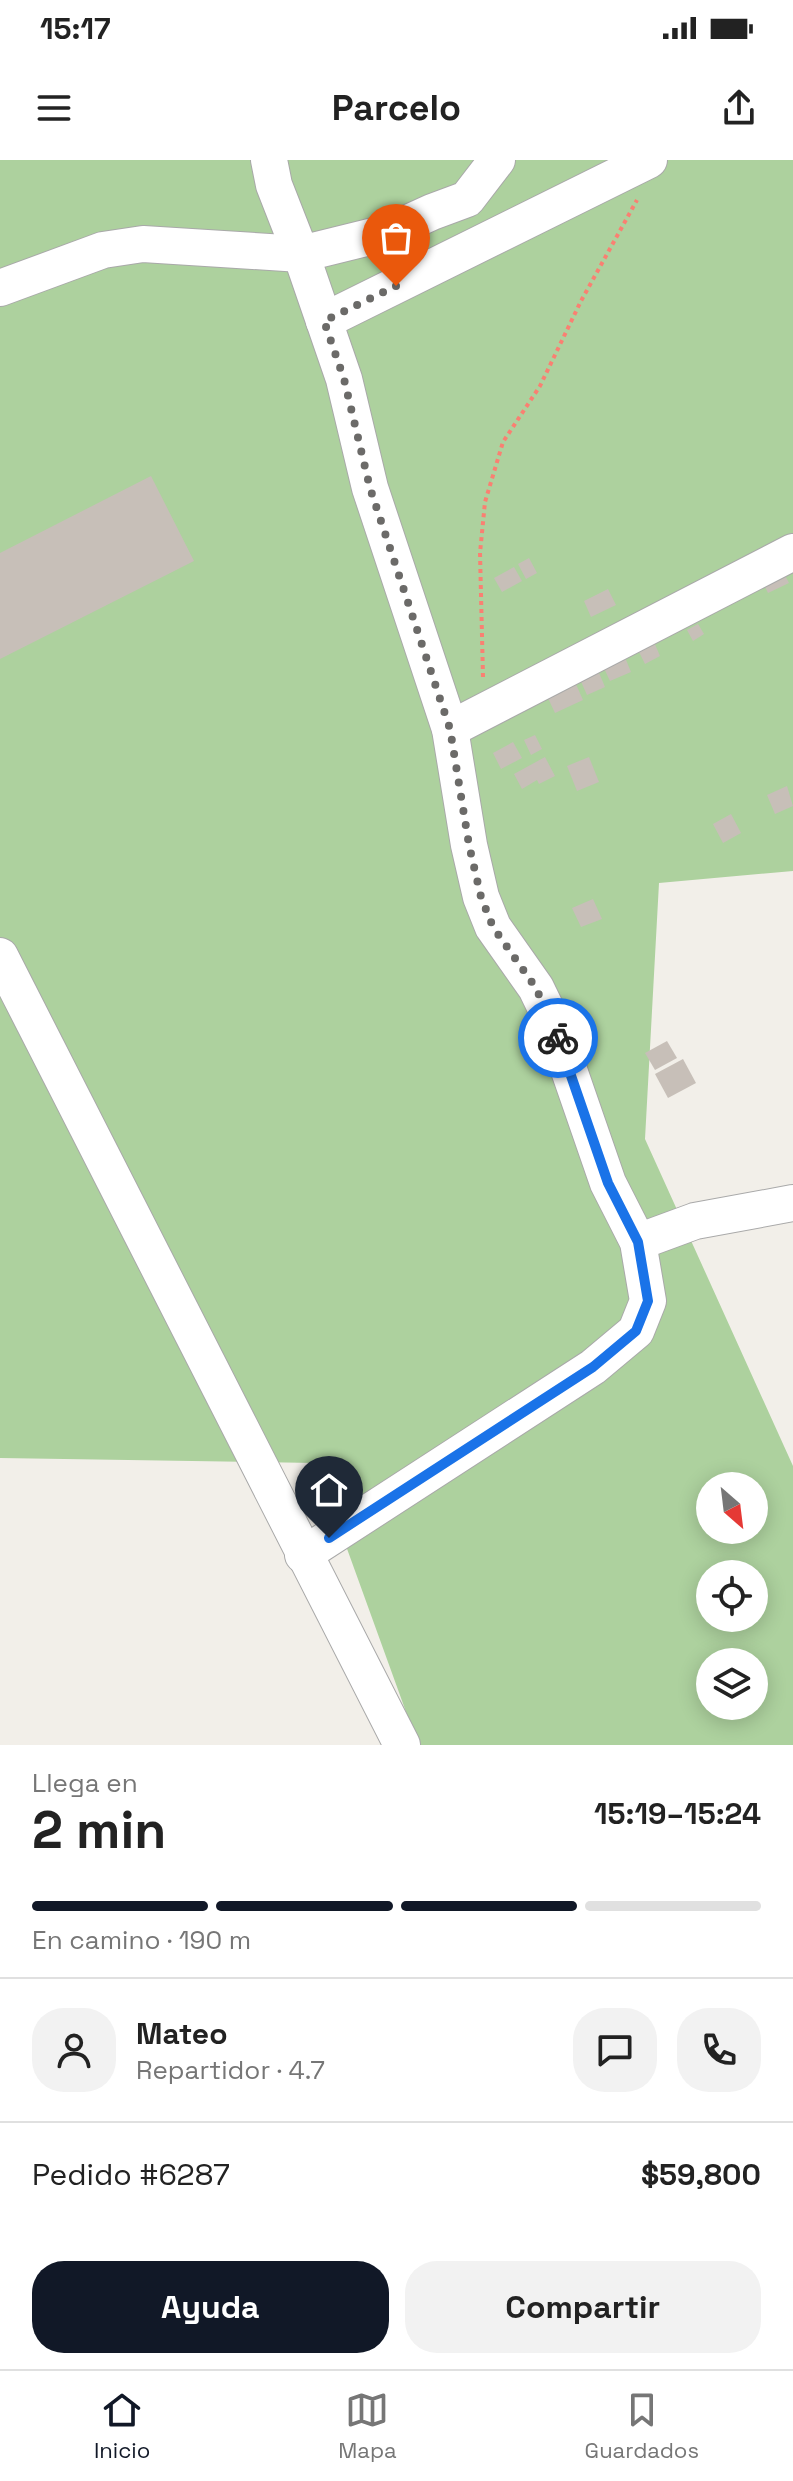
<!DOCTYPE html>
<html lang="es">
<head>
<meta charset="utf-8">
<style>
  :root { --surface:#fff; --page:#f2f2f2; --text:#222; --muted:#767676; --line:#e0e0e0; --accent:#111827 }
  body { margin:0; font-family:"Space Grotesk",sans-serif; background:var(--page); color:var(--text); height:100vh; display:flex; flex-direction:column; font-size:30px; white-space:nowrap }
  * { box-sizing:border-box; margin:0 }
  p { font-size:26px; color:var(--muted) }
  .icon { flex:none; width:44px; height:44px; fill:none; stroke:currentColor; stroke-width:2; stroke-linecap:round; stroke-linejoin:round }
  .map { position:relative; height:1585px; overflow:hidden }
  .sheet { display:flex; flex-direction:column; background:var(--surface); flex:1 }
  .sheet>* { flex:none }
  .needle { width:52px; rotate:152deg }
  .buttons { position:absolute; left:696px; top:1312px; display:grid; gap:16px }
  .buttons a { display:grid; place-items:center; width:72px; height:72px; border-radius:50%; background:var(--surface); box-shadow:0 4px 20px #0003; font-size:40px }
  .pin { position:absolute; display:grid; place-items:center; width:68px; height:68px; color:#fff; margin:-82px -34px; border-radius:50% 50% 50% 0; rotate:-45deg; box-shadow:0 0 8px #0007 }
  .pin .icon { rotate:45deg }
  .courier { position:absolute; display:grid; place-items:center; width:80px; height:80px; margin:-40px; border:6px solid #1a73e8; border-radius:50%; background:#fff; color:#222; box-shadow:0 2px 10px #0007 }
  .summary em { font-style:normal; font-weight:700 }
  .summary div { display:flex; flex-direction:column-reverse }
  .summary { display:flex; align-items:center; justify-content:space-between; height:136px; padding:0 32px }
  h1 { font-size:52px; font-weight:700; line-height:60px }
  .bar { display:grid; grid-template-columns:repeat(4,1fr); gap:12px 8px; align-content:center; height:96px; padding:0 32px }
  .bar i { height:10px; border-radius:6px; background:var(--line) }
  .bar .current { background:var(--accent) }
  .bar p { grid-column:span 4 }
  .line { display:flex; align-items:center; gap:20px; padding:0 32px; border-top:2px solid var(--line) }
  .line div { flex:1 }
  .round { display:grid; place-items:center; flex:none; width:84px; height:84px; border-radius:32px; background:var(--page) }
  .cta { display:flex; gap:16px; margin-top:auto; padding:16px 32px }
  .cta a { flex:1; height:92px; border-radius:32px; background:var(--accent); color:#fff; font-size:32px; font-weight:700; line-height:92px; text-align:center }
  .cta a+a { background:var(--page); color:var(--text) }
  .status { display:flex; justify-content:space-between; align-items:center; height:56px; padding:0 40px; background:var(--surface); direction:ltr }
  .status svg { height:22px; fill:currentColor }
  header { display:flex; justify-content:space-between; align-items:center; height:104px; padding:0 32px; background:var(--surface); font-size:36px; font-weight:700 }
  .dock { display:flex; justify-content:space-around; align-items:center; height:112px; border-top:2px solid var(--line); background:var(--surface); font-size:22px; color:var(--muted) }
  .dock a { display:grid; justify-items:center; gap:4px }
  .dock .current { color:var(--accent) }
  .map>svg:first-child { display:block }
  .forest { fill:#add19e; fill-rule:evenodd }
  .building { fill:#c7bfb8 }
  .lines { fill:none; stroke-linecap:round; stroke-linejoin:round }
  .minor-casing { stroke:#a9a9a9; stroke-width:38 }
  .path { stroke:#fa8072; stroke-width:4; stroke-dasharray:4 4; stroke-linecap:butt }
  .minor { stroke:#fff; stroke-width:36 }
  .done { stroke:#6b6a68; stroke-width:8; stroke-dasharray:0 14.4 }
  .route { stroke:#1a73e8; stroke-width:10 }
</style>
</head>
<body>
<div class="status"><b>15:17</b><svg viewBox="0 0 49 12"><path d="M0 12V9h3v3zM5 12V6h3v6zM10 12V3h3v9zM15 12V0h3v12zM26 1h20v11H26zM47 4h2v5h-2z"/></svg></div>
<header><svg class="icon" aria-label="menu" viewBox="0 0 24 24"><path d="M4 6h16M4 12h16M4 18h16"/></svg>Parcelo<svg class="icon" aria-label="share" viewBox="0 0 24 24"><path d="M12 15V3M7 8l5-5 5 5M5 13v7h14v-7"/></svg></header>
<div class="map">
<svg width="793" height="1585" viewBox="0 0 793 1585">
  <rect width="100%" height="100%" fill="#f2efe9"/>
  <path class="forest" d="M0,0h793v711l-134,12 -14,256 148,327v279h-375l-102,-282 -316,-5zM710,1326h44v44h-44zM710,1414h44v44h-44zM710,1502h44v44h-44z"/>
  <g class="building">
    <path d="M151,316l43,85 -194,98v-106z"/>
    <path d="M529,398l8,15 -11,6 -8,-15z"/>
    <path d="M779,404l10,19 -21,10 -9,-19z"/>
    <path d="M514,407l8,14 -20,11 -8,-14z"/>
    <path d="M608,429l8,16 -25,12 -7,-16z"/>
    <path d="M698,464l6,10 -11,7 -6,-11z"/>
    <path d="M654,482l6,14 -15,8 -7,-14z"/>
    <path d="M624,495l7,17 -21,9 -8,-17z"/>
    <path d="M597,508l8,19 -18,8 -8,-18z"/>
    <path d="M575,522l8,18 -28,13 -8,-17z"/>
    <path d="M535,575l7,14 -11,6 -7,-15z"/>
    <path d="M513,582l9,16 -21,11 -8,-16z"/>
    <path d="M545,597l10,19 -16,8 -2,-4 -15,9 -8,-15z"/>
    <path d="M589,597l10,25 -22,9 -10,-25z"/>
    <path d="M787,626l6,20 -18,8 -8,-19z"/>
    <path d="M731,654l10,19 -18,10 -10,-19z"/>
    <path d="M593,739l9,20 -21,8 -9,-19z"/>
    <path d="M667,881l10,17 -22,12 -10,-17z"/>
    <path d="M683,899l13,24 -28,15 -13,-24z"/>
  </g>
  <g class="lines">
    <defs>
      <g id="minor">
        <path d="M269,0l5,25 27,69 43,125 26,109 80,241 19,116 12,52 12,30 43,61 16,33 56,162 30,59 10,59 -12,30 -43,36 -290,188"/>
        <path d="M0,128l103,-38 40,-6 158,10 85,-21 46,-21 35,-13 30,-39"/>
        <path d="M324,161l325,-161"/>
        <path d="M450,569l343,-177"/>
        <path d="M0,796l402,789"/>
        <path d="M638,1082l57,-21 98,-18"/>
      </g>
    </defs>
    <use href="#minor" class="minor-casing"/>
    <path class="path" d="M483,517l-3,-124 5,-51 18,-60 37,-56 41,-85 56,-101"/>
    <use href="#minor" class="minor"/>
  </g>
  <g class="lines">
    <path class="done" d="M396,126l-72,35 20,58 26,109 80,241 19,116 12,52 12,30 43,61 22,50"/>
    <path class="route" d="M329,1378l264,-171 43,-36 12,-30 -10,-59 -30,-59 -50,-145"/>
  </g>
</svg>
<div class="buttons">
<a><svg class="needle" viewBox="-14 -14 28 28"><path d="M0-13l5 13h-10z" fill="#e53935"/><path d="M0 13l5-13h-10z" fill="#767676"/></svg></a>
<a><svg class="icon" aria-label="locate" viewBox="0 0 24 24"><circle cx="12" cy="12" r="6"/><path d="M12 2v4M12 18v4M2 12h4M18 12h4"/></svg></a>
<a><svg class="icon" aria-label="layers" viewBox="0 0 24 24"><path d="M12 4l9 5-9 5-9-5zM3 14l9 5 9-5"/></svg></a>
</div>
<div class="pin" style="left:396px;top:126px;background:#ea580c"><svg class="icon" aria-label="bag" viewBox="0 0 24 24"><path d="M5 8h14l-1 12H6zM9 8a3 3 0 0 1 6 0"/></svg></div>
<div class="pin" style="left:329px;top:1378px;background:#1f2937"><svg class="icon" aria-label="home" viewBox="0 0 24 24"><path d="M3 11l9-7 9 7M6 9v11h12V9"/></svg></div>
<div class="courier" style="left:558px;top:878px"><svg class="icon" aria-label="bike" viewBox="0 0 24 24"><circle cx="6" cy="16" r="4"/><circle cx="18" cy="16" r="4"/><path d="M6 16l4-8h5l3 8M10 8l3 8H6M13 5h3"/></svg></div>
</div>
<section class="sheet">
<div class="summary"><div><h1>2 min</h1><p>Llega en</p></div><em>15:19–15:24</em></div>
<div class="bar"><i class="current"></i><i class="current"></i><i class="current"></i><i></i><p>En camino · 190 m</p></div>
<div class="line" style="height:144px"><a class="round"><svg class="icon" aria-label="person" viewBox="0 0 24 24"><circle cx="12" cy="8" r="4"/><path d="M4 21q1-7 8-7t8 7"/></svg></a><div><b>Mateo</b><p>Repartidor · 4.7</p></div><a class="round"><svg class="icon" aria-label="chat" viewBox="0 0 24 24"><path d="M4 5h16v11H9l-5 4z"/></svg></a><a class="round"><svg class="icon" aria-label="phone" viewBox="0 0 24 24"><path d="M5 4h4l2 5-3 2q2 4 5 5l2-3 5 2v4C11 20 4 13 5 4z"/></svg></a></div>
<div class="line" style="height:104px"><div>Pedido #6287</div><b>$59,800</b></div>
<div class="cta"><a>Ayuda</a><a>Compartir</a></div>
</section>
<nav class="dock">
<a class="current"><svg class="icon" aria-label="home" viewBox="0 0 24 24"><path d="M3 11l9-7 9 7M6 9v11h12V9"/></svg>Inicio</a>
<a><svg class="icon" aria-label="map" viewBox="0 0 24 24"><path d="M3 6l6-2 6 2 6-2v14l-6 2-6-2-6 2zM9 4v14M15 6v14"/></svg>Mapa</a>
<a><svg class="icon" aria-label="saved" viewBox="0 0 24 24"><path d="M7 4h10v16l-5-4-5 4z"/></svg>Guardados</a>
</nav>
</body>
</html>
